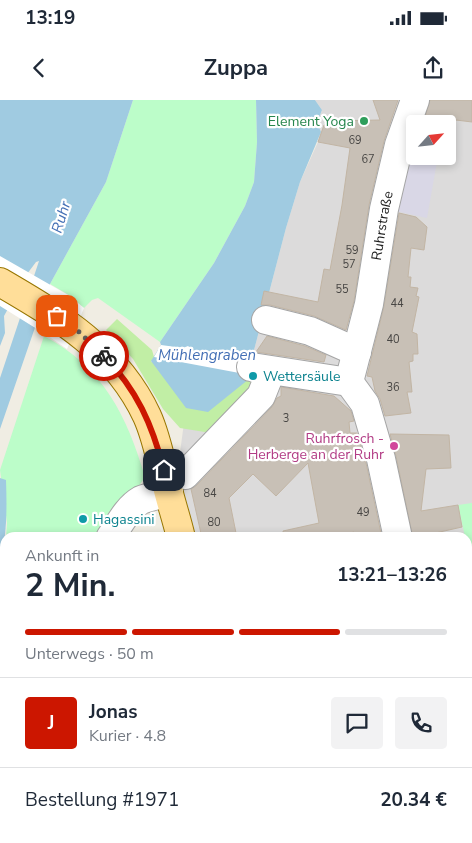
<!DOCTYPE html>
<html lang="de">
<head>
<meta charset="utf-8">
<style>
  :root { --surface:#fff; --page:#f2f2f3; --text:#1f2937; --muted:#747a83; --line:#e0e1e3; --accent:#cc1600 }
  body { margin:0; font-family:"Nunito Sans",sans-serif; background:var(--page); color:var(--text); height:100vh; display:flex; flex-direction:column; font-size:19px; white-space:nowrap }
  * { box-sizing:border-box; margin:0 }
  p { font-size:16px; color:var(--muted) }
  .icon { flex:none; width:28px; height:28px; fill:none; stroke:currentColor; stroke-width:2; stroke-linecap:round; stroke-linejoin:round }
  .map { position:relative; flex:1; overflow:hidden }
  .sheet { position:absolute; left:0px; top:432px; width:472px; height:311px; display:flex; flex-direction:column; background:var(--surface); border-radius:15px 15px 0 0; box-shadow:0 2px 8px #0003 }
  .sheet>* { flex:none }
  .needle { width:32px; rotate:63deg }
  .controls { position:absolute; left:406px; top:15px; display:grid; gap:10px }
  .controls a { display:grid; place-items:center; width:50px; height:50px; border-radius:5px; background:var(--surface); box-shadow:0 2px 8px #0003; font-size:25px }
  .pin { position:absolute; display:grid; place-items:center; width:42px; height:42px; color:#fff; margin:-21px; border-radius:10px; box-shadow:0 2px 8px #0006 }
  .courier { position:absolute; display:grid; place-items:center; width:50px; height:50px; margin:-25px; border:4px solid #cc1600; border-radius:50%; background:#fff; color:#222; box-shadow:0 1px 6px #0007 }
  .headline em { font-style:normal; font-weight:700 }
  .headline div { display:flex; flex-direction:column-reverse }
  .headline { display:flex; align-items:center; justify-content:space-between; height:85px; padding:0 25px }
  h1 { font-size:32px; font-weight:700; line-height:38px }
  .bar { display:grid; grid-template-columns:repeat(4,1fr); gap:8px 5px; align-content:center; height:60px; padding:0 25px }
  .bar i { height:6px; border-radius:4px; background:var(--line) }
  .bar .on { background:var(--accent) }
  .bar p { grid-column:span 4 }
  .line { display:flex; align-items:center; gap:12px; padding:0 25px; border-top:1px solid var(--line) }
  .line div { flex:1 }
  .round { display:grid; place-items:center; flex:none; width:52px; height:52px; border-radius:5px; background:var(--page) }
  .status { display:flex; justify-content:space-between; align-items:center; height:35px; padding:0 25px; background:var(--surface); direction:ltr }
  .status svg { height:14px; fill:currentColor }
  header { display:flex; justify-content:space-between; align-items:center; height:65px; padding:0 25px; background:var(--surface); font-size:22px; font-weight:700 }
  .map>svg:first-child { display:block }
  .residential { fill:#dcdbdb; fill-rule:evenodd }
  .commercial { fill:#f2d6d1 }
  .grass { fill:#c1eea5 }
  .park { fill:#bcfdc9 }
  .parking { fill:#eaeaea }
  .plaza { fill:#d9d7e6 }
  .water { fill:#a0cbe1 }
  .pier { fill:#fff }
  .building { fill:#c8c0b6; stroke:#c2b5a4 }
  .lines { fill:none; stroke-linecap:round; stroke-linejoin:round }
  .minor-casing { stroke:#a5a5a5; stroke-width:30 }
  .major-casing { stroke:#987600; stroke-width:30 }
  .minor { stroke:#fff; stroke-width:28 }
  .major { stroke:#ffde99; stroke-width:28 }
  .done { stroke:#686663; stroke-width:5; stroke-dasharray:0 9 }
  .route { stroke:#cc1600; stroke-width:6 }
  .leisure-dot { fill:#2e9e5b; stroke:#fff; stroke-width:2 }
  .culture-dot { fill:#0f9aa8; stroke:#fff; stroke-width:2 }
  .hotel-dot { fill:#d1479c; stroke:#fff; stroke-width:2 }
  .labels { text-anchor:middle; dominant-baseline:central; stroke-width:4.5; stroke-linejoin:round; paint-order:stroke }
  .number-label { font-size:11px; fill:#484644 }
  .leisure-label { font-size:14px; fill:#27864d; stroke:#fff; text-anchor:end }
  .street-label { font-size:14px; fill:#1e1e1e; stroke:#fff }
  .culture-label { font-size:14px; fill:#0d838f; stroke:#fff; text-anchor:start }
  .hotel-label { font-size:14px; fill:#b23c85; stroke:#fff; text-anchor:end }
  .water-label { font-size:15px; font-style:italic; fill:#436fb5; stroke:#fff }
</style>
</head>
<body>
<div class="status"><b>13:19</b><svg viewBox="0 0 49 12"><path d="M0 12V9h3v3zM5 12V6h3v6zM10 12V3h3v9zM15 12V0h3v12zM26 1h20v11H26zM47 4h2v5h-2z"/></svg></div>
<header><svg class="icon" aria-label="back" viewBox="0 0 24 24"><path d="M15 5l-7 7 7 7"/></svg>Zuppa<svg class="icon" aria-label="share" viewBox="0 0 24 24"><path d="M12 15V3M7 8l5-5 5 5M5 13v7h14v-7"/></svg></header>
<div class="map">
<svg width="472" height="743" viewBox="0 0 472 743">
  <rect width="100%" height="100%" fill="#f0ede3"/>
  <g class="residential">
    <path d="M315,0h157v743h-213l-1,-4h210v-301l-279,-1 -13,-55 10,-74 67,-54 33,-126 14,-46 18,-40 2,-12 -3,-7 5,-13zM415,24h33v32h-33z"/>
    <path d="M5,648v91h224l1,4h-230v-83z"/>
  </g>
  <path class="commercial" d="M472,492v35l-4,-4v-28z"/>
  <path class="grass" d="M117,219l35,31 2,7 -3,5 99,13 8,16 -41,43 -37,-6 -17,-19 -30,-50 -27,-29z"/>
  <g class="park">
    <path d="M133,0h123l1,42 -3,40 -9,24 -31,57 -54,79 -62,-44 -6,2 -8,8 -17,-14 -17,-10 56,-102z"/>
    <path d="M44,236c59,31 83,80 101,141l-42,61 -97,-1 1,-14 -7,-53z"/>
    <path d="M472,403v51l-4,-7v-9l-3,-1 -7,-32z"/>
    <path d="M5,443v146l-5,11v-137z"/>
    <path d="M75,739h36l1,4h-38z"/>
  </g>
  <path class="parking" d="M193,739h29l1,4h-29z"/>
  <path class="plaza" d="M405,46l10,2v8h23l-11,62 -36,-8z"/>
  <g class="water">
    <path d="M0,0h133l-27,82 -56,102 -50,145v-51l39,-117 -3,1 -9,12 -23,42 1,17 -5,13z"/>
    <path d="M256,0h59l7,10 -5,13 4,9 -21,50 -14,46 -33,126 -4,25 -41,33 -22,-4 -35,-47 10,-16 -1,-3 54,-79 31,-57 9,-24 3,-40z"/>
    <path d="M0,378l6,2c1,29 1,55 -6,83z"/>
  </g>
  <g class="pier">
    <path d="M0,156l68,39 16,13 -17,41 -22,-15 -45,-28z"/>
    <path d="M161,245l22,3 5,-2 6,5 27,5 7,-3 4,5 19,3 -1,14 -96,-18z"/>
  </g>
  <g class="building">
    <path d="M373,0h25l-14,41 -15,64 -15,96 -8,29 -32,-14 -44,-11h-9l3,-14 54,11 6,-33 6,1 12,-65 8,-57 -32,-6 6,-17h4l1,-4 51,-1z"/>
    <path d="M430,0h42v22l-16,-2 -1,2 -27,-5 -5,7z"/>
    <path d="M399,113l17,4 11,10 -3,23 -13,-2 -3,29h3l-1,10 8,1 -2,8 3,1 -7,35 5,2 1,20h-5v7l-4,1 3,30h-5l4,21 -26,3 -5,-17 -5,-8 -3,-14 -5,-1 17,-70z"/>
    <path d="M267,236l38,10 21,9 -2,7 -68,-10z"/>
    <path d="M281,287l53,9 17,15 3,10 -5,1 1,11h7l9,30 16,75h-27l-1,-6 -24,6h-46l-1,-7 36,-8 -11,-60 -32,33 -23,-22 -24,24 8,40h-35l-11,-49 5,-3 76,-79 5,-9 4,-2z"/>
    <path d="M390,334l59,1 2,33 -25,1 -5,42 37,-6 4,22 -40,9v2h-9l-17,-82z"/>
  </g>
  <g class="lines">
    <defs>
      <g id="minor">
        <path d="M266,220l44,11 47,21"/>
        <path d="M251,267l98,15"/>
        <path id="s1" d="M349,282l20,-78 15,-95 15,-64 16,-45"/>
        <path d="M349,282l16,22 16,55 17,79"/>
        <path d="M185,375l76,-79 10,-25"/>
        <path d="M110,438c9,-13 17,-30 31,-38 9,-4 19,-5 28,-8"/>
        <path d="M468,541l4,3"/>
        <path d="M0,611l5,-9"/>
      </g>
      <g id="major">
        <path d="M0,182c60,35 117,69 147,134 10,22 14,46 20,70 4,17 10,34 14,52"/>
        <path d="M251,739l1,4"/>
      </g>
    </defs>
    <use href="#minor" class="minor-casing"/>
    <use href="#major" class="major-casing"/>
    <use href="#minor" class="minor"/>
    <use href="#major" class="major"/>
  </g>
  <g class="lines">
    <path class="done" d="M57,216l21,15 26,25"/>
    <path class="route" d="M104,256c33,34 48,68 60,114"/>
  </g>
  <circle class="leisure-dot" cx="364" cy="21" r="5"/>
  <g class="culture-dot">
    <circle cx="253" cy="276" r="5"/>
    <circle cx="83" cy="419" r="5"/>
  </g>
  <circle class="hotel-dot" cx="394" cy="346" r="5"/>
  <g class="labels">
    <g class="number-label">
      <text x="355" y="40">69</text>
      <text x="368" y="59">67</text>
      <text x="352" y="150">59</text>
      <text x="349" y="164">57</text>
      <text x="342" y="189">55</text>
      <text x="397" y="203">44</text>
      <text x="393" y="239">40</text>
      <text x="393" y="287">36</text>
      <text x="286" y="318">3</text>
      <text x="210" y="393">84</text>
      <text x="363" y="412">49</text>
      <text x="214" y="422">80</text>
    </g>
    <g class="leisure-label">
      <text x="354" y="21">Element Yoga</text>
    </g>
    <g class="street-label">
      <text stroke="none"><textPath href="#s1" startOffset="160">Ruhrstraße</textPath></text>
    </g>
    <g class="culture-label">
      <text x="263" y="276">Wettersäule</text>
      <text x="93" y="419">Hagassini</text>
    </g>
    <g class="hotel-label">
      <text x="384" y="338">Ruhrfrosch -<tspan x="384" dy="16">Herberge an der Ruhr</tspan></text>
    </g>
    <g class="water-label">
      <text transform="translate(61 117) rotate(-73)">Ruhr</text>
      <text x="207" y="255">Mühlengraben</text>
    </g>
  </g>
</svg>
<div class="controls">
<a><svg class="needle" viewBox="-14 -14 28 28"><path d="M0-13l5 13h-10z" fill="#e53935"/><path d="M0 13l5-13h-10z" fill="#747a83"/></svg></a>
</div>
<div class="pin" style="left:57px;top:216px;background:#ea580c"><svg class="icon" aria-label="bag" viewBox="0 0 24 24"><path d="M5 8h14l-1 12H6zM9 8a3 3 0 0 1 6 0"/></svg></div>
<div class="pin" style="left:164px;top:370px;background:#1f2937"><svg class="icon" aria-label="home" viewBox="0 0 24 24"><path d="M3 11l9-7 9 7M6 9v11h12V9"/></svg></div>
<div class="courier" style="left:104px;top:256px"><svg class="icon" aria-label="bike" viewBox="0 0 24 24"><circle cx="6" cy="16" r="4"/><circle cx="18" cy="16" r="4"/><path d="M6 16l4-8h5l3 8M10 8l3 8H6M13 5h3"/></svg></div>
<section class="sheet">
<div class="headline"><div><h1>2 Min.</h1><p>Ankunft in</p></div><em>13:21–13:26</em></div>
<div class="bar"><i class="on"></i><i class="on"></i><i class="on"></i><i></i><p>Unterwegs · 50 m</p></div>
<div class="line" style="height:90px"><b class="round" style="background:var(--accent);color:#fff">J</b><div><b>Jonas</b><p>Kurier · 4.8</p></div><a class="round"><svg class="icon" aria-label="chat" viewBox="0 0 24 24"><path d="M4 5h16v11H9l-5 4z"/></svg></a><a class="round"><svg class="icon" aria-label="phone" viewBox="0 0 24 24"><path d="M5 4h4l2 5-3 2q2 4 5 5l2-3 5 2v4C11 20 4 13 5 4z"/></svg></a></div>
<div class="line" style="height:65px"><div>Bestellung #1971</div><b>20.34 €</b></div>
</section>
</div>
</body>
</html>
